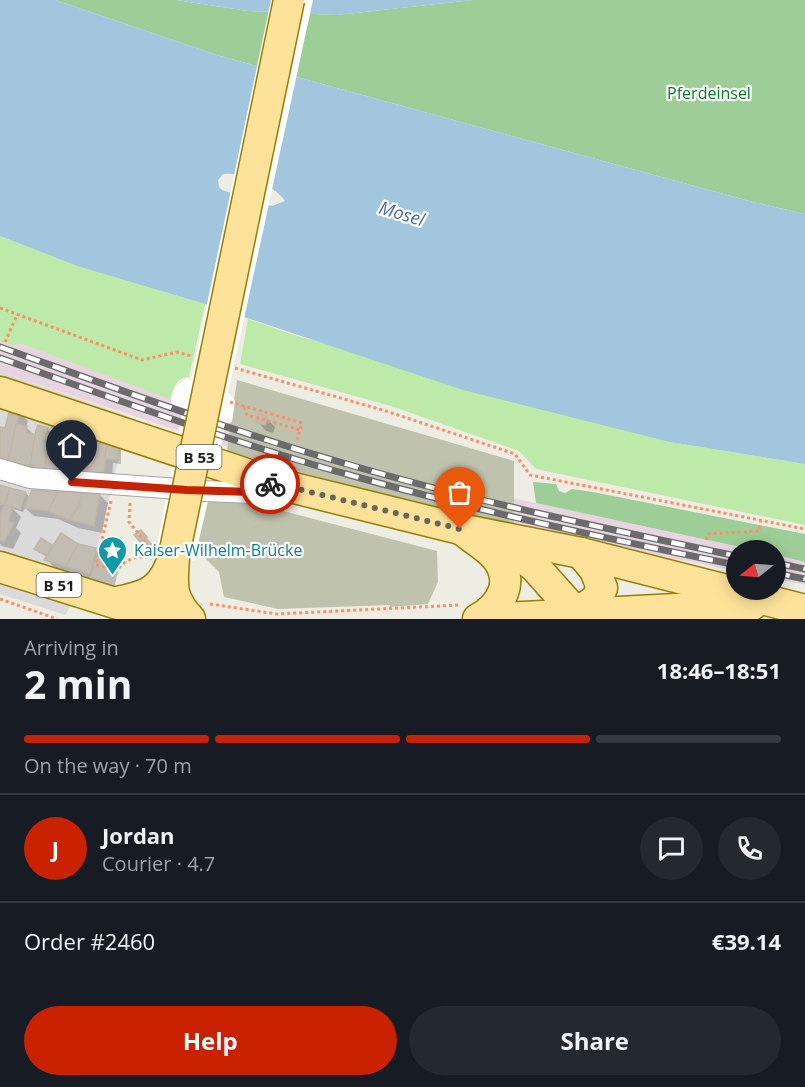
<!DOCTYPE html>
<html lang="en">
<head>
<meta charset="utf-8">
<style>
  :root { --surface:#171b24; --page:#242831; --text:#f1f3f6; --muted:#9ea1a6; --line:#363941; --accent:#ca2200 }
  body { margin:0; font-family:"Open Sans",sans-serif; background:var(--page); color:var(--text); height:100vh; display:flex; flex-direction:column; font-size:22px; white-space:nowrap }
  * { box-sizing:border-box; margin:0 }
  p { font-size:20px; color:var(--muted) }
  .icon { flex:none; width:33px; height:33px; fill:none; stroke:currentColor; stroke-width:2; stroke-linecap:round; stroke-linejoin:round }
  .map { position:relative; height:619px; overflow:hidden }
  .drawer { display:flex; flex-direction:column; background:var(--surface); flex:1 }
  .drawer>* { flex:none }
  .needle { width:39px; rotate:253deg }
  .controls { position:absolute; left:726px; top:540px; display:grid; gap:12px }
  .controls a { display:grid; place-items:center; width:60px; height:60px; border-radius:50%; background:var(--surface); box-shadow:0 3px 15px #0003; font-size:30px }
  .pin { position:absolute; display:grid; place-items:center; width:51px; height:51px; color:#fff; margin:-62px -26px; border-radius:50% 50% 50% 0; rotate:-45deg; box-shadow:0 0 6px #0007 }
  .pin .icon { rotate:45deg }
  .courier { position:absolute; display:grid; place-items:center; width:60px; height:60px; margin:-30px; border:4px solid #ca2200; border-radius:50%; background:#fff; color:#222; box-shadow:0 2px 8px #0007 }
  .overview em { font-style:normal; font-weight:700 }
  .overview div { display:flex; flex-direction:column-reverse }
  .overview { display:flex; align-items:center; justify-content:space-between; height:102px; padding:0 24px }
  h1 { font-size:39px; font-weight:700; line-height:45px }
  .bar { display:grid; grid-template-columns:repeat(4,1fr); gap:9px 6px; align-content:center; height:72px; padding:0 24px }
  .bar i { height:8px; border-radius:4px; background:var(--line) }
  .bar .current { background:var(--accent) }
  .bar p { grid-column:span 4 }
  .line { display:flex; align-items:center; gap:15px; padding:0 24px; border-top:2px solid var(--line) }
  .line div { flex:1 }
  .round { display:grid; place-items:center; flex:none; width:63px; height:63px; border-radius:32px; background:var(--page) }
  .button { display:flex; gap:12px; margin-top:auto; padding:12px 24px }
  .button a { flex:1; height:69px; border-radius:36px; background:var(--accent); color:#fff; font-size:24px; font-weight:700; line-height:69px; text-align:center }
  .button a+a { background:var(--page); color:var(--text) }
  .map>svg:first-child { display:block }
  .residential { fill:#dbdada }
  .industrial { fill:#e8d4e1 }
  .construction { fill:#bfc3ae }
  .grass { fill:#bdeaa8 }
  .forest { fill:#9ece97 }
  .water { fill:#a2c6dd; fill-rule:evenodd }
  .pier { fill:#fff }
  .shadow { fill:#0003 }
  .building { fill:#c3bcb2; stroke:#c0b6a5; stroke-width:1.5 }
  .lines { fill:none; stroke-linecap:round; stroke-linejoin:round }
  .street-casing { stroke:#a4a4a4; stroke-width:22 }
  .primary-casing { stroke:#967e00; stroke-width:33 }
  .path { stroke:#fb8f67; stroke-width:3; stroke-dasharray:3 3; stroke-linecap:butt }
  .street { stroke:#fff; stroke-width:20 }
  .primary { stroke:#fde39a; stroke-width:30 }
  .rail-casing { stroke:#6b6b6b; stroke-width:7 }
  .rail { stroke:#fff; stroke-width:4.5; stroke-dasharray:14; stroke-linecap:butt }
  .primary-bridge-casing { stroke:#967e00; stroke-width:33; stroke-linecap:butt }
  .primary-bridge { stroke:#fde39a; stroke-width:30 }
  .done { stroke:#666662; stroke-width:6; stroke-dasharray:0 10.8 }
  .route { stroke:#ca2200; stroke-width:8 }
  .labels { text-anchor:middle; dominant-baseline:central; stroke-width:4.5; stroke-linejoin:round; paint-order:stroke }
  .shield { fill:#fff; stroke:#616161; stroke-width:1.5 }
  .shield-label { font-size:15px; font-weight:bold; fill:#1d1d1d }
  .park-label { font-size:16px; fill:#0a7c27; stroke:#fff }
  .culture-label { font-size:16px; fill:#0d838f; stroke:#fff; text-anchor:start }
  .water-label { font-size:18px; font-style:italic; fill:#496aae; stroke:#fff }
</style>
</head>
<body>
<div class="map">
<svg width="805" height="619" viewBox="0 0 805 619">
  <rect width="100%" height="100%" fill="#eeede3"/>
  <path class="residential" d="M0,365l2,1 -2,6 128,44 -36,158 -27,41 -65,-21z"/>
  <g class="industrial">
    <path d="M0,341l13,4 9,-1 62,22 158,58 238,67 274,59h-18v21l-160,-32 -101,-22 -253,-72 -222,-73 2,-6 -2,-1z"/>
    <path d="M776,555l29,7v23l-29,-6z"/>
  </g>
  <g class="construction">
    <path d="M237,380l277,81v72l-287,-82z"/>
    <path d="M205,499l59,7 173,45 1,31 -10,22 -38,3v-2l-112,4 -54,-12 -5,-25 -22,-22z"/>
  </g>
  <g class="grass">
    <path d="M0,236l77,30 128,38 -16,73c-13,0 -15,11 -19,22l-148,-55 -9,1 -13,-4z"/>
    <path d="M248,319l43,15 379,108 135,22v61l-269,-56 -17,-18 -128,-45 -151,-42z"/>
  </g>
  <g class="forest">
    <path d="M55,0h121l72,11 89,4 136,-15h332v214l-52,-12 -533,-146z"/>
    <path d="M533,482l23,2 3,7 6,2 7,-4 21,3 212,42v28l-29,-7v-5h-22l-218,-47z"/>
  </g>
  <g class="water">
    <path d="M0,0h55l165,56 533,146 52,12v250l-135,-22 -207,-52 -258,-86 -128,-38 -77,-30zM223,174c19,-2 52,11 62,27l-13,5 -50,-16 -3,-3 -1,-7z"/>
    <path d="M176,0h297l-136,15 -89,-4z"/>
  </g>
  <path class="pier" d="M271,0h42l-85,393 7,8 -3,21 -6,2 -32,137 -38,-10 26,-137 -7,-2 -4,-11 5,-15 10,-7 5,1z"/>
  <g class="shadow">
    <path d="M19,412l9,9 -2,6 11,11 10,-9 4,4v3l29,8 37,2 4,4v14l-8,-1 -1,18 -112,-17v-36l6,2z"/>
    <path d="M266,418l9,9 -2,6 -7,-2 -8,-9z"/>
    <path d="M0,487l26,6 4,5 3,-7 67,4 8,8 -6,30 -24,-5 -20,-9 -24,-3 -9,-8 -2,4 -10,-3 8,8 -5,11 5,5 -8,16 -11,-3 -2,-2z"/>
    <path d="M141,532l13,14 -4,4 -14,-15z"/>
    <path d="M41,540l12,8 24,-3 18,4 23,23 -6,24 -22,-7 -14,-14 -21,-7 -9,-9 2,-2 -12,-8z"/>
  </g>
  <g class="building">
    <path d="M10,409l10,2 -12,50 -8,-2v-32l5,1z"/>
    <path d="M258,414l9,3 -2,8 -9,-3z"/>
    <path d="M16,424l11,2 -1,6 10,3 -6,31 -22,-5z"/>
    <path d="M38,425l10,3 -1,6 -11,-3z"/>
    <path d="M36,431l15,4 -7,34 -14,-3z"/>
    <path d="M51,435l15,4 -6,32 -16,-2z"/>
    <path d="M80,436l13,2 -6,34 -13,-1z"/>
    <path d="M93,438l14,4 -3,31 -17,-1z"/>
    <path d="M66,439l13,3 -5,29h-14z"/>
    <path d="M107,442l11,3v15l-13,-1z"/>
    <path d="M0,485l10,3 -6,17 -4,-1z"/>
    <path d="M10,488l16,4 -6,17 -16,-4z"/>
    <path d="M32,490l26,2 -10,19 -24,-3z"/>
    <path d="M58,492h24l-2,13 -11,15 -21,-9z"/>
    <path d="M82,492l18,1 -6,33 -25,-6 11,-15z"/>
    <path d="M4,505l9,2 -5,14 6,2 -10,19 -4,-2v-25z"/>
    <path d="M141,530l6,7 -7,5 -6,-7z"/>
    <path d="M61,533l17,11 -12,22 -22,-6z"/>
    <path d="M41,538l11,7 -5,11 -13,-7z"/>
    <path d="M78,544l18,4 -6,26 -24,-8z"/>
  </g>
  <g class="lines">
    <defs>
      <path id="street" d="M0,469l30,9 175,13 47,2 22,-10"/>
      <g id="primary">
        <path d="M0,392l274,91 186,46 121,24 224,57"/>
        <path d="M465,532c10,8 22,15 30,24 21,24 7,50 -17,63"/>
        <path d="M501,540l34,27 41,46"/>
        <path d="M174,558c-2,27 -4,40 16,61"/>
        <path d="M0,567l166,52"/>
        <path d="M117,602c33,-6 47,-13 57,-47"/>
        <path d="M576,613l20,-13 6,-12 -7,-18 -14,-17"/>
        <path d="M483,619l269,-14"/>
      </g>
    </defs>
    <use href="#street" class="street-casing"/>
    <use href="#primary" class="primary-casing"/>
    <g class="path">
      <path d="M0,308l142,52 35,-8 14,4"/>
      <path d="M5,342l12,-27"/>
      <path d="M235,368l151,43 129,43 15,21 275,54"/>
      <path d="M230,402l72,21 -5,17"/>
      <path d="M244,407l3,8 53,15"/>
      <path d="M111,501l-15,64 21,5c8,-10 18,-14 31,-13"/>
      <path d="M130,503l-1,19 22,27"/>
      <path d="M706,540l2,-6 51,-3 2,-10"/>
      <path d="M0,599l57,20"/>
      <path d="M210,604l67,10 183,-9"/>
    </g>
    <use href="#street" class="street"/>
    <use href="#primary" class="primary"/>
    <defs>
      <g id="rail">
        <path d="M0,347c118,42 236,86 357,120 125,36 252,62 379,89"/>
        <path d="M0,358c118,42 236,86 357,119 125,35 252,62 379,88"/>
        <path d="M776,563l29,6"/>
        <path d="M776,573l29,6"/>
      </g>
    </defs>
    <use href="#rail" class="rail-casing"/>
    <use href="#rail" class="rail"/>
    <defs>
      <path id="primary-bridge" d="M174,555l115,-555"/>
    </defs>
    <use href="#primary-bridge" class="primary-bridge-casing"/>
    <use href="#primary-bridge" class="primary-bridge"/>
  </g>
  <g class="lines">
    <path class="done" d="M270,484l4,-1 186,46"/>
    <path class="route" d="M72,482l115,8 65,2 18,-8"/>
  </g>
  <defs>
    <symbol id="sight-pin" viewBox="-11 -11 22 30"><path d="M0 17L-7.5 6A9.5 9.5 0 1 1 7.5 6Z" fill="#0f9aa8" stroke="#fff"/><path d="M0-6L1.8-2.2L6-1.7L2.9 1.2L3.7 5.4L0 3.3L-3.7 5.4L-2.9 1.2L-6-1.7L-1.8-2.2Z" fill="#fff"/></symbol>
  </defs>
  <g fill-rule="evenodd">
    <use href="#sight-pin" x="96" y="534" width="33" height="45"/>
  </g>
  <g class="labels">
    <g class="shield">
      <rect x="176.5" y="445" width="45" height="24" rx="4.5"/>
      <rect x="36.5" y="573" width="45" height="24" rx="4.5"/>
    </g>
    <g class="shield-label">
      <text x="199" y="457">B 53</text>
      <text x="59" y="585">B 51</text>
    </g>
    <g class="park-label">
      <text x="709" y="93">Pferdeinsel</text>
    </g>
    <g class="culture-label">
      <text x="134" y="550">Kaiser-Wilhelm-Brücke</text>
    </g>
    <g class="water-label">
      <text transform="translate(402 213) rotate(17)">Mosel</text>
    </g>
  </g>
</svg>
<div class="controls">
<a><svg class="needle" viewBox="-14 -14 28 28"><path d="M0-13l5 13h-10z" fill="#e53935"/><path d="M0 13l5-13h-10z" fill="#9ea1a6"/></svg></a>
</div>
<div class="pin" style="left:460px;top:529px;background:#ea580c"><svg class="icon" aria-label="bag" viewBox="0 0 24 24"><path d="M5 8h14l-1 12H6zM9 8a3 3 0 0 1 6 0"/></svg></div>
<div class="pin" style="left:72px;top:482px;background:#1f2937"><svg class="icon" aria-label="home" viewBox="0 0 24 24"><path d="M3 11l9-7 9 7M6 9v11h12V9"/></svg></div>
<div class="courier" style="left:270px;top:484px"><svg class="icon" aria-label="bike" viewBox="0 0 24 24"><circle cx="6" cy="16" r="4"/><circle cx="18" cy="16" r="4"/><path d="M6 16l4-8h5l3 8M10 8l3 8H6M13 5h3"/></svg></div>
</div>
<section class="drawer">
<div class="overview"><div><h1>2 min</h1><p>Arriving in</p></div><em>18:46–18:51</em></div>
<div class="bar"><i class="current"></i><i class="current"></i><i class="current"></i><i></i><p>On the way · 70 m</p></div>
<div class="line" style="height:108px"><b class="round" style="background:var(--accent);color:#fff">J</b><div><b>Jordan</b><p>Courier · 4.7</p></div><a class="round"><svg class="icon" aria-label="chat" viewBox="0 0 24 24"><path d="M4 5h16v11H9l-5 4z"/></svg></a><a class="round"><svg class="icon" aria-label="phone" viewBox="0 0 24 24"><path d="M5 4h4l2 5-3 2q2 4 5 5l2-3 5 2v4C11 20 4 13 5 4z"/></svg></a></div>
<div class="line" style="height:78px"><div>Order #2460</div><b>€39.14</b></div>
<div class="button"><a>Help</a><a>Share</a></div>
</section>
</body>
</html>
